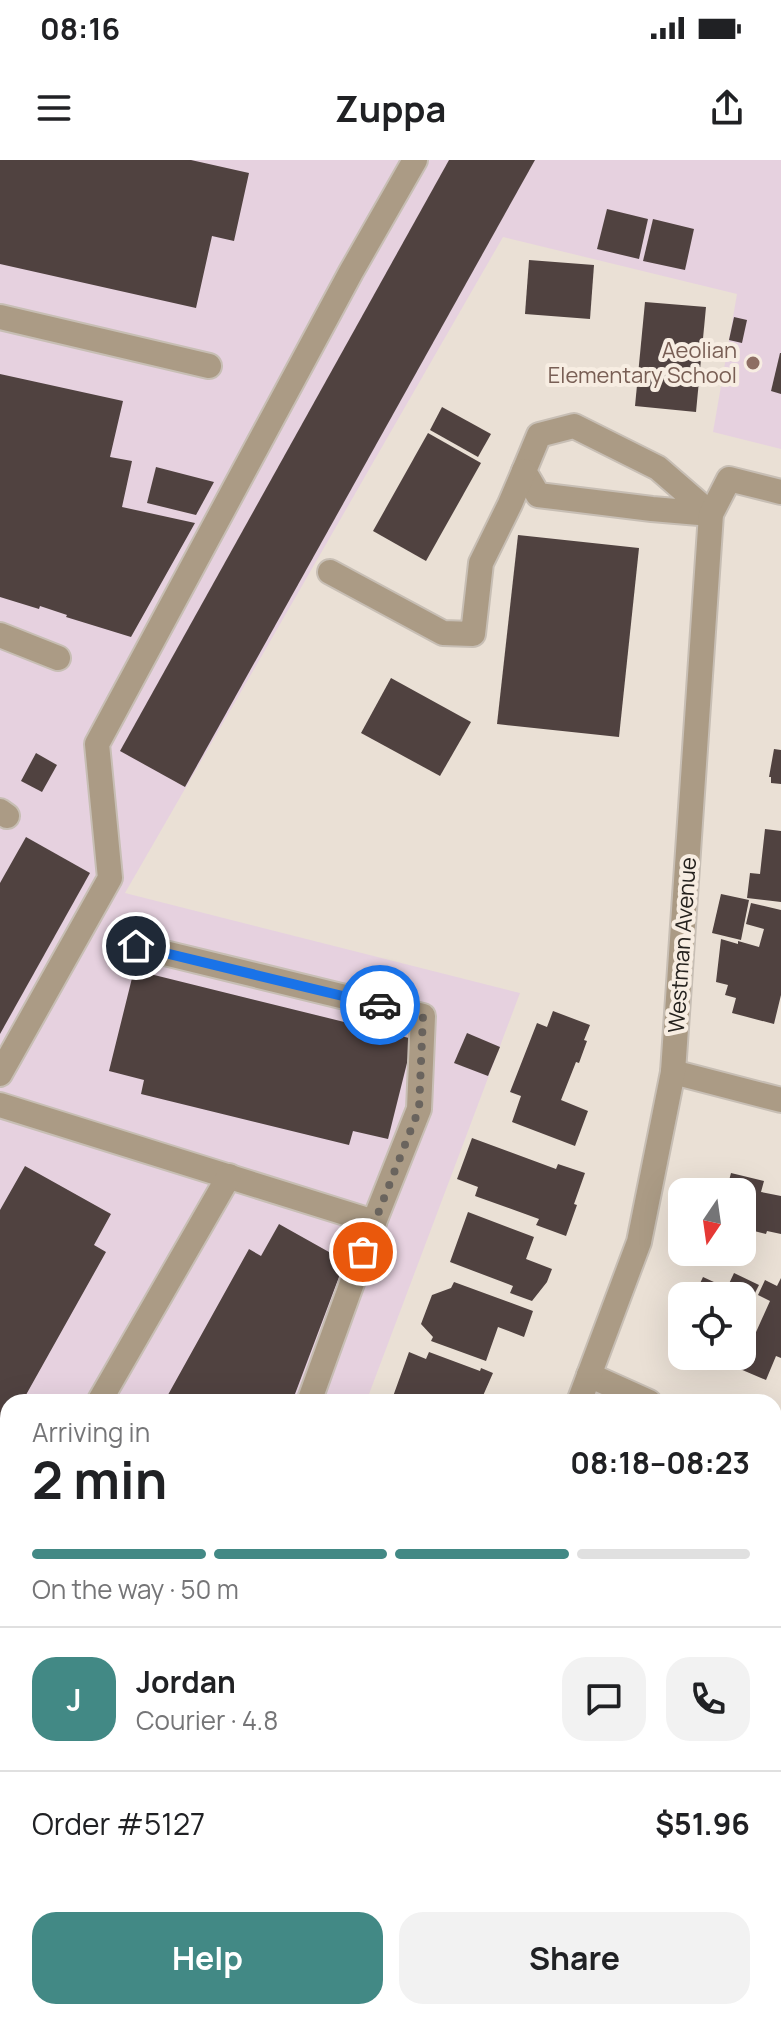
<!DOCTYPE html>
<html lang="en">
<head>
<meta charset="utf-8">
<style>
  :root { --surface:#fff; --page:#f2f2f2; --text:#202124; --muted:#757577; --line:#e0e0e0; --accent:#428985 }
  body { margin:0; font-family:Manrope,sans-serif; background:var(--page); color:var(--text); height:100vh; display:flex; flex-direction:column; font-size:30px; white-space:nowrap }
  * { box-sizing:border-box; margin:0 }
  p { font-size:26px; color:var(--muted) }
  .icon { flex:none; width:44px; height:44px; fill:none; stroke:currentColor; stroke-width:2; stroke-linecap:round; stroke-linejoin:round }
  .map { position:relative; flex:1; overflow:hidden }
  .drawer { position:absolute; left:0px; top:1234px; width:782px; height:626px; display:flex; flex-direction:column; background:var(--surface); border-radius:24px 24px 0 0; box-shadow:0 8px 32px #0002 }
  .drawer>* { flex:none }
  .needle { width:52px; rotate:193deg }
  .controls { position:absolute; left:668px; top:1018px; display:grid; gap:16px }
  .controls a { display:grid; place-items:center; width:88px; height:88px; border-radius:16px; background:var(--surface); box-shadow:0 8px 32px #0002; font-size:40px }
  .pin { position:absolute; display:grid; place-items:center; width:68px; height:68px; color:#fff; margin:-34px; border:4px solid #fff; border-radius:50%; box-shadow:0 2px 8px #0007 }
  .courier { position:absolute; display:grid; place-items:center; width:80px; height:80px; margin:-40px; border:6px solid #1a73e8; border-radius:50%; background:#fff; color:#222; box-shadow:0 2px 10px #0007 }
  .head em { font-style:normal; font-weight:700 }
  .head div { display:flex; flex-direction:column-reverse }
  .head { display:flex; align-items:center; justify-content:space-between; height:136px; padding:0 32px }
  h1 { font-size:52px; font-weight:700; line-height:60px }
  .bar { display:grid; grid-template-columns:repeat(4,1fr); gap:12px 8px; align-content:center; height:96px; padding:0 32px }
  .bar i { height:10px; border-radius:6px; background:var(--line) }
  .bar .on { background:var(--accent) }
  .bar p { grid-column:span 4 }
  .line { display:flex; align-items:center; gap:20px; padding:0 32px; border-top:2px solid var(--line) }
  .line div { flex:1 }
  .round { display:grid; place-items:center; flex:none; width:84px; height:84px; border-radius:24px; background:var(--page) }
  .cta { display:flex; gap:16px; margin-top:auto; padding:16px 32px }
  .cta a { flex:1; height:92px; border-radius:24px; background:var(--accent); color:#fff; font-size:32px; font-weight:700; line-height:92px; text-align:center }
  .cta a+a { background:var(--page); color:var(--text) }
  .status { display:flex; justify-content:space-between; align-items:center; height:56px; padding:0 40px; background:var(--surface); direction:ltr }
  .status svg { height:22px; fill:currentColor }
  header { display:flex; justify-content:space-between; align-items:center; height:104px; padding:0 32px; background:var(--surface); font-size:36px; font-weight:700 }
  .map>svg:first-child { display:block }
  .industrial { fill:#e6d1df }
  .building { fill:#504240 }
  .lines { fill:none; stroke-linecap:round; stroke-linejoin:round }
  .minor-casing { stroke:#c7beb4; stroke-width:28 }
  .minor { stroke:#ab9b85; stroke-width:24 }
  .done { stroke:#6a645e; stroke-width:8; stroke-dasharray:0 14.4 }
  .route { stroke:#1a73e8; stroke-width:10 }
  .education-dot { fill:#8d6e63; stroke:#f7ede2; stroke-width:3 }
  .labels { text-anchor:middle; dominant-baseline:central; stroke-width:8; stroke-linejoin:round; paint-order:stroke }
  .education-label { font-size:22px; fill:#785e54; stroke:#f7ede2; text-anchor:end }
  .street-label { font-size:22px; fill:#25221e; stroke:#f7ede2 }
</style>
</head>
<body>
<div class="status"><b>08:16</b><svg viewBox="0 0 49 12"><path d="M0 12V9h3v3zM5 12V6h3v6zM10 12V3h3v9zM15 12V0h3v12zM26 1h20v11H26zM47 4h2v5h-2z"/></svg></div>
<header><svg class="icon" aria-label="menu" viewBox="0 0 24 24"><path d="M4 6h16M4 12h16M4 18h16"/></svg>Zuppa<svg class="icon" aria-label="share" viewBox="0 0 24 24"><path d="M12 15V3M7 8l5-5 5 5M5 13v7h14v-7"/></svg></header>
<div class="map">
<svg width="781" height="1859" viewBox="0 0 781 1859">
  <rect width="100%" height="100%" fill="#eae0d5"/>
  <path class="industrial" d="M0,0h781v289l-68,-17 24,-138 -234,-57 -378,656 395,100 -154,409h-358v610h128l-2,7h-134z"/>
  <g class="building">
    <path d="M0,0h191l58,13 -15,68 -22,-5 -16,72 -196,-44z"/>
    <path d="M449,0h86l-350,627 -65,-36z"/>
    <path d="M607,49l41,10 -9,40 -42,-10z"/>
    <path d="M653,59l41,10 -9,41 -42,-9z"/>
    <path d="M529,100l65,5 -4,54 -65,-5z"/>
    <path d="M645,142l61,5 -10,105 -61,-6z"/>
    <path d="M734,157l13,3 -5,23 -13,-3z"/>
    <path d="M780,193h1v41l-10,-3z"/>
    <path d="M0,214l123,27 -13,56 22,4 -10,46 73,16 -64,114 -65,-20 1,-2 -27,-9 -1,3 -39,-12z"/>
    <path d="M442,247l49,27 -13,23 -48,-27z"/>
    <path d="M428,273l53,30 -55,98 -53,-30z"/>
    <path d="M156,307l58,15 -18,33 -49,-12z"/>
    <path d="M518,375l121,13 -20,189 -122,-13z"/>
    <path d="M391,518l80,44 -31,54 -79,-43z"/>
    <path d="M774,589l7,1v34l-10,-1v-6h-2z"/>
    <path d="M36,593l21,12 -15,27 -21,-11z"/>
    <path d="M765,669l16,2v71l-34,-4 3,-25 10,1z"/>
    <path d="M26,677l64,36 -90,161v-151z"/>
    <path d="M721,734l28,6 -8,40 -29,-7z"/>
    <path d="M751,743l30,7v85l-7,29 -42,-11 4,-15 -11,-3 3,-10 -12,-3 5,-43 17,5v-3l21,6 5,-18 -18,-5z"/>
    <path d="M134,810l279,69 -25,100 -35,-8 -4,14 -208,-51 3,-14 -35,-9z"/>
    <path d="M553,851l37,14 -6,15 3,1 -8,22 -3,-1 -15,38 27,11 -13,35 -63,-24 9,-26 -11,-4 27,-69 10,4z"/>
    <path d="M467,873l33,14 -12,29 -34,-13z"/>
    <path d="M472,978l84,31 2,-5 27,9 -11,31 3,1 -11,31 -30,-11 3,-6 -64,-23 3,-9 -21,-8z"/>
    <path d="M25,1006l86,48 -17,31 12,7 -84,150h-14v24l-8,15v-231z"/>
    <path d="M731,1013l33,8 -3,11 20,4v38l-14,-3 -1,3 -16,-4 1,-3 -9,-2v-33h-16z"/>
    <path d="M468,1052l66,25 -8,22 26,10 -5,13 -15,19 -22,-8 3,-7 -63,-24z"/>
    <path d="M279,1064l66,37 -53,141h-128l85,-153 12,7z"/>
    <path d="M734,1113l25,12 -17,34v-23h-48l9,-19 24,11z"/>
    <path d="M781,1118v80l-5,-2 -10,24 -33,-14 4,-10h5v-10l3,-8 7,3 18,-40 -12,-6 7,-15 12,6z"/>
    <path d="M454,1122l79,29 -9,26 -26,-10 -12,34 -55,-20 2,-4 -12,-13 11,-29 19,-7z"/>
    <path d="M409,1192l17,7 3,-7 51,19 1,-3 12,5 -11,25 -7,-3 -2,5 -4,-2 -2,4h-76z"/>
    <path d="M778,1380l3,1v53l-7,-3 2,-7 -2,-1v-35z"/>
    <path d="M774,1454l7,1v55l-7,-2z"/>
    <path d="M8,1513v162l-8,-5v-143z"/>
    <path d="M781,1557v47l-7,4v-49z"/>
    <path d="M779,1616l2,3v37l-7,5v-40z"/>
    <path d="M8,1735v76l-8,-4v-57z"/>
    <path d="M781,1759v54l-7,-3v-45l3,1z"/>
    <path d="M0,1808l8,5v39h44l-4,7h-48z"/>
    <path d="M163,1852h57l-3,7h-57z"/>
    <path d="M435,1852h33l-4,7h-16z"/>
    <path d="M481,1852h44l13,7h-61z"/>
  </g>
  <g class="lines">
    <defs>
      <g id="minor">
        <path d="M0,157l209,49"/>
        <path d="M574,266l84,42 53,46 -59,-5 -114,-14 -14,-24 15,-36z"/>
        <path d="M330,412l113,61 30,1 8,-71 29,-59 14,-33"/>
        <path d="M0,475l58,23"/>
        <path d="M0,651l7,5"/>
        <path d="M136,786l287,70 -4,93 -45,113 -65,180"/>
        <path d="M673,912l108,28"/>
        <path d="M0,914l110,-196 -13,-134 254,-472 64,-112"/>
        <path d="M0,945l374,117"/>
        <path d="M589,1215l60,27"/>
        <path d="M99,1242l130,-226"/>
        <path d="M579,1242l60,-160 34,-170 38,-558 18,-35 52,13"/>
        <path d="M774,1297l7,4"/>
        <path d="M0,1415l8,-15"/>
        <path d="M732,1852l14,7"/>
        <path d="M119,1859l3,-7"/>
        <path d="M331,1859l6,-7"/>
      </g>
    </defs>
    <use href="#minor" class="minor-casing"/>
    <use href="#minor" class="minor"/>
  </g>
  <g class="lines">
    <path class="done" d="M363,1092l56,-143 4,-93 -43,-11"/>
    <path class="route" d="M136,786l244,59"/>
  </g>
  <circle class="education-dot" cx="753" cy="203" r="8"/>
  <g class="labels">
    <g class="education-label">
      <text x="737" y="190">Aeolian<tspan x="737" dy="25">Elementary School</tspan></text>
    </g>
    <g class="street-label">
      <text transform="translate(682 785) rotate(-86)">Westman Avenue</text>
    </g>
  </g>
</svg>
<div class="controls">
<a><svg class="needle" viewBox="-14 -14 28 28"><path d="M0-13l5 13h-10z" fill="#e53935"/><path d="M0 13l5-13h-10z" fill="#757577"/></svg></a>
<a><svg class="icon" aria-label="locate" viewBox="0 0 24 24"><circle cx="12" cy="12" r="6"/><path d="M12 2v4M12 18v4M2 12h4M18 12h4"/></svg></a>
</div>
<div class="pin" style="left:363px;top:1092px;background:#ea580c"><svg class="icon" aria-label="bag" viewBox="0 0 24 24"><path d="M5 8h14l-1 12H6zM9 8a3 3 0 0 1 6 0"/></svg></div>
<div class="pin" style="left:136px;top:786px;background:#1f2937"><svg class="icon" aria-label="home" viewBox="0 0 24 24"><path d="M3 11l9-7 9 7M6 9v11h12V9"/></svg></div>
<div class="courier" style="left:380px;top:845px"><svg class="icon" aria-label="car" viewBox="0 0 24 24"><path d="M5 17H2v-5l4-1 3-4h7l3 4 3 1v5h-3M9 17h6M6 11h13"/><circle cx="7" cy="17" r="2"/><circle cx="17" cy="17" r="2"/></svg></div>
<section class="drawer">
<div class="head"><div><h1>2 min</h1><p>Arriving in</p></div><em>08:18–08:23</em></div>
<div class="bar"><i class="on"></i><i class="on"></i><i class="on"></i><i></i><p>On the way · 50 m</p></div>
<div class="line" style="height:144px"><b class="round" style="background:var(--accent);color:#fff">J</b><div><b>Jordan</b><p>Courier · 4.8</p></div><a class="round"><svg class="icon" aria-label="chat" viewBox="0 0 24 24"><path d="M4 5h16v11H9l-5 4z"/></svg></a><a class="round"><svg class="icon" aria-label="phone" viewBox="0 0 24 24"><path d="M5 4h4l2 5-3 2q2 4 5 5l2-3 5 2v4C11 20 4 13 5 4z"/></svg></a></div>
<div class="line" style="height:104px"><div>Order #5127</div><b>$51.96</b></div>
<div class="cta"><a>Help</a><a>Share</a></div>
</section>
</div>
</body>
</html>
